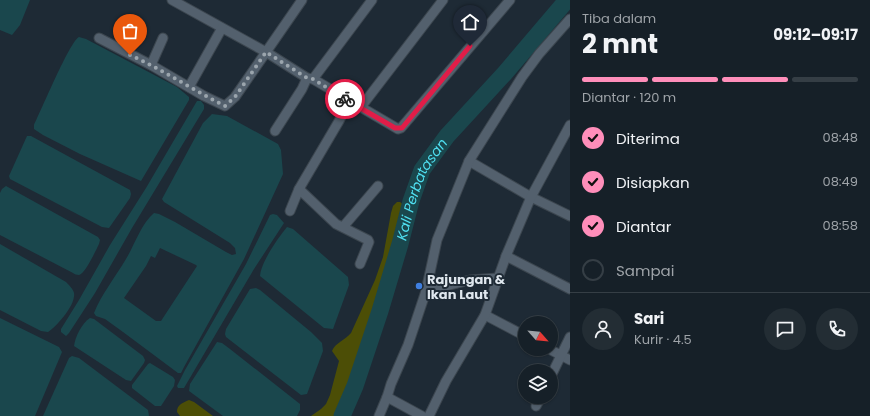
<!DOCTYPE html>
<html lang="id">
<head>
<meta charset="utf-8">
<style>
  :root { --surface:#162028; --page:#232d34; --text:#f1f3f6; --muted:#9ea3a8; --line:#353e45; --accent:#ff8eba }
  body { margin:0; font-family:Poppins,sans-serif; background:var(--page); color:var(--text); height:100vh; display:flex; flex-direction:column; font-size:15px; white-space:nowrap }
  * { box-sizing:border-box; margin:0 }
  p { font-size:13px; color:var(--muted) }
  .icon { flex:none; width:22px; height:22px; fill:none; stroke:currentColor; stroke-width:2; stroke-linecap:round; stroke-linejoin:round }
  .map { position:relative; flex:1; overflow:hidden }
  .drawer { display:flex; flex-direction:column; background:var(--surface); width:300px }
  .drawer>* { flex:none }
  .needle { width:26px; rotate:117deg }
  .tools { position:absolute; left:518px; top:316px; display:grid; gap:8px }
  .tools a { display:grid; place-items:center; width:40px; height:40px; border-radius:50%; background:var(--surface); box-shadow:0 1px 3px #0004,0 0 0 1px var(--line); font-size:20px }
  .pin { position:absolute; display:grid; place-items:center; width:34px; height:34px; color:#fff; margin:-41px -17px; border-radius:50% 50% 50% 0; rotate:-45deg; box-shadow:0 0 4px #0007 }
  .pin .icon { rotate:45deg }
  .courier { position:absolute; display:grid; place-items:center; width:40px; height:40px; margin:-20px; border:3px solid #e11d48; border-radius:50%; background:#fff; color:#222; box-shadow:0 1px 5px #0007 }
  .summary em { font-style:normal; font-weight:700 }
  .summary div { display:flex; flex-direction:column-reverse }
  .summary { display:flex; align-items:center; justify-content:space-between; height:68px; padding:0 12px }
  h1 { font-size:26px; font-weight:700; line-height:30px }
  .bar { display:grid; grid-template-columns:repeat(4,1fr); gap:6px 4px; align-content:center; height:48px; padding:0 12px }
  .bar i { height:5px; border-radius:3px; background:var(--line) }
  .bar .on { background:var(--accent) }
  .bar p { grid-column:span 4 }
  .line { display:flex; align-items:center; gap:10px; padding:0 12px; border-top:1px solid var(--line) }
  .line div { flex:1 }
  .round { display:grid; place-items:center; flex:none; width:42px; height:42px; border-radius:21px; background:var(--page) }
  ol { padding:0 12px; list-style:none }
  li { display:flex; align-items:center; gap:12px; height:44px }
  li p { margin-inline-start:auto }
  li .icon { padding:4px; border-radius:50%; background:var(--accent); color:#111; stroke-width:4 }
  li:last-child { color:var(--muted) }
  li i { width:22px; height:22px; border:2px solid var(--line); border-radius:50% }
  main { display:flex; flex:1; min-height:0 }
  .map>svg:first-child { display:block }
  .green { fill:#4c4e06 }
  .water { fill:#1a474d; fill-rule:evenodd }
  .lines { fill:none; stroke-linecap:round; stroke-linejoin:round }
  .river { stroke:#1a474d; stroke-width:17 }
  .street-casing { stroke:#3c464f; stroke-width:11 }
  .street { stroke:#53606d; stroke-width:9 }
  .done { stroke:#9ba5ad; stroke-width:4; stroke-dasharray:0 7.2 }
  .route { stroke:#e11d48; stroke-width:5 }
  .shop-dot { fill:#3f7fe0; stroke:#1e2a35; stroke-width:1.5 }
  .labels { text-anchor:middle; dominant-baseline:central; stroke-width:4; stroke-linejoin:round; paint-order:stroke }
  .poi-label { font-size:13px; font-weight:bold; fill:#dfe7ee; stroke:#1e2a35; text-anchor:start }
  .water-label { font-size:14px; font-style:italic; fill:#4fdff0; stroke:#1e2a35 }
</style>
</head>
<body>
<main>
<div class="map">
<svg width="570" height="416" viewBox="0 0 570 416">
  <rect width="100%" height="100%" fill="#1e2a35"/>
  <g class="green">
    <path d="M397,202h3l5,4v7l-7,17 -6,35 -29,85 -4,19 -11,15 -11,32h-26l10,-7 5,-5 4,-9 9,-34 -7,-10c3,-8 13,-11 19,-18l24,-53 8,-23 8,-44 2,-7z"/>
    <path d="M189,400l5,2 19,14h-33l-3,-4c0,-7 5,-9 12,-12z"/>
  </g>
  <g class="water">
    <path d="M0,0h30l-10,25 -8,10 -12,-5z"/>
    <path d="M79,37l7,2 91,48 12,10v3l-48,81 -61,-27 -37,-19 -9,-6v-4c7,-14 36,-84 45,-88z"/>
    <path d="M197,101h4l3,4v4l-72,119 -37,65 -26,40 -3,3 -5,-4v-3l18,-29 31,-55 36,-57z"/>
    <path d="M212,114l15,2 51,28 3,6 2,24 -39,85 -60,108 -3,6h-3l-55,-41 -18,-13 -9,-3 -2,-3c7,-18 22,-37 32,-54 9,-15 15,-35 28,-46l5,1 16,8 51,30 6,3 4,-1 -1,-6 -5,-5 -66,-41 -2,-3 41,-76zM160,248l36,17 1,1 -36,55h-5l-32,-23 22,-32 5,-10 4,2z"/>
    <path d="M27,136h4l99,54 1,4 -1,4 -21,30 -7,-1 -92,-48 -1,-3z"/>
    <path d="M6,186l92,51 2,3 -1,4c-3,6 -14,30 -20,31 -2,0 -5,-1 -6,-2l-73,-38v-42l2,-4z"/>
    <path d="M273,214l4,1 7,8 -30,46 -70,119h-6l-1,-2 8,-16 61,-106 24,-49z"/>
    <path d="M287,227l6,2 55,48 1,8 -16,44 -9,-1 -64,-52c1,-14 18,-38 27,-49z"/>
    <path d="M0,244l66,38c3,3 7,7 8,11 2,12 -17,33 -26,39l-7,-1 -41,-21z"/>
    <path d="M256,288l4,2 51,42 11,11 1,8 -16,43 -6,1 -75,-58 -1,-3 1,-5 24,-40z"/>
    <path d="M0,318l59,29 3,5 -27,64h-35z"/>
    <path d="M90,318l4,1 49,37 2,4 -1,3 -13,18 -5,-1 -52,-34c1,-9 8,-23 16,-28z"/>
    <path d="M217,342l5,1 8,6 70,55v6l-3,6h-74l-34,-25 1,-7z"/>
    <path d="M72,356l7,2 69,52 1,6h-106l26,-58z"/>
    <path d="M150,363l23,14 2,3 -1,6 -13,20h-6l-23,-18v-3l16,-21z"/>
  </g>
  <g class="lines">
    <path class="river" id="s1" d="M342,416l13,-30 25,-75 20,-67 11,-43 11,-31 25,-34 58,-63 62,-73"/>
    <defs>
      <g id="street">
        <path d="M172,0l94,52 41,26 6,1 85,50 3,-1 109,-128"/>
        <path d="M99,38l52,27 53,31 21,10 10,-9 67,-97"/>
        <path d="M151,65l12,-27"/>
        <path d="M313,79l59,-79"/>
        <path d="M189,87l33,-59"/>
        <path d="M361,107l82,-107"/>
        <path d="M275,131l27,-42 5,-11"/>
        <path d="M469,161l62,36 39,19"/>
        <path d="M299,189l37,35 32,16 1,2 -9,22"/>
        <path d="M290,211l9,-22 40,-68 10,-20"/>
        <path d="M343,227l35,-41"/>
        <path d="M506,256l64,33"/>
        <path d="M426,291l44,-11 28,-2"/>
        <path d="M485,315l40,21"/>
        <path d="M549,349l21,11"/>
        <path d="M551,376l19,-39"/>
        <path d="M387,397l35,19"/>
        <path d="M536,406l5,-9"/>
        <path d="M379,416l8,-19 4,-13 17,-39 18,-54 11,-51 32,-79 53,-84 17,-23 31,-35"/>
        <path d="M429,416l17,-35 39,-66 21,-59 25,-59 39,-72"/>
      </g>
    </defs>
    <use href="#street" class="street-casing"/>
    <use href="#street" class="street"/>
  </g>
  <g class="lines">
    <path class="done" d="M130,55c33,15 63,35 95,51l10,-9 31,-45 41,26 6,1 32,20"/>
    <path class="route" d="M345,99l50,29h7l68,-82"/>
  </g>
  <circle class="shop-dot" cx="419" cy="286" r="4"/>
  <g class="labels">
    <g class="poi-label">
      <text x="427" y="279">Rajungan &amp;<tspan x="427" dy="15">Ikan Laut</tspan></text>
    </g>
    <g class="water-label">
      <text stroke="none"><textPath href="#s1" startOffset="241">Kali Perbatasan</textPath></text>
    </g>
  </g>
</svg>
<div class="tools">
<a><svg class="needle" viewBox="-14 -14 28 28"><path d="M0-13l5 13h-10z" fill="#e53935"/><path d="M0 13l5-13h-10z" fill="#9ea3a8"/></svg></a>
<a><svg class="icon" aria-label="layers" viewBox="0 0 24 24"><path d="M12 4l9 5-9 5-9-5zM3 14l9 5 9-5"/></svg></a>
</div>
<div class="pin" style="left:130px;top:55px;background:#ea580c"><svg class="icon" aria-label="bag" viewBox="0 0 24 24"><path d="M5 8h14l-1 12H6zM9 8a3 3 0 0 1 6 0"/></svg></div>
<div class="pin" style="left:470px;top:46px;background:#1f2937"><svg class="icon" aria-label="home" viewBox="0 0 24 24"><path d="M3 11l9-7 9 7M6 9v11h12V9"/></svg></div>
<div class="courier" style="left:345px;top:99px"><svg class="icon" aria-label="bike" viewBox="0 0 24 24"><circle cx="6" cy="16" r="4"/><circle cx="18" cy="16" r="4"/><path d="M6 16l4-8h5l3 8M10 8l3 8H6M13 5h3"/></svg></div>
</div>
<section class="drawer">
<div class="summary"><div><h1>2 mnt</h1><p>Tiba dalam</p></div><em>09:12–09:17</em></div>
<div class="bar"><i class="on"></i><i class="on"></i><i class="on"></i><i></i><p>Diantar · 120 m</p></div>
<ol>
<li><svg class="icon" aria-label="check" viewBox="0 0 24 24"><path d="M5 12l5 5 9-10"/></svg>Diterima<p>08:48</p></li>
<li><svg class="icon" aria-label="check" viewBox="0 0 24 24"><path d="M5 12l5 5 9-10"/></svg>Disiapkan<p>08:49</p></li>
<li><svg class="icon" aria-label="check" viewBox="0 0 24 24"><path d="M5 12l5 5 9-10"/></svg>Diantar<p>08:58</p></li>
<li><i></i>Sampai</li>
</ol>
<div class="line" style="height:72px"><a class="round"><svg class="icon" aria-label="person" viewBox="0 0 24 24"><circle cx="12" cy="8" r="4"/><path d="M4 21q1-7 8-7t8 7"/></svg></a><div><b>Sari</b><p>Kurir · 4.5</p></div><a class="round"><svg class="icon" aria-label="chat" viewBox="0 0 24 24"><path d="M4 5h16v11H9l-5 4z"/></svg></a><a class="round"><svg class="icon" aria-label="phone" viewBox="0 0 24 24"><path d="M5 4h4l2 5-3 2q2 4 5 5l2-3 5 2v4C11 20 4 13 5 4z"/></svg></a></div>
</section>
</main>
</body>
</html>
